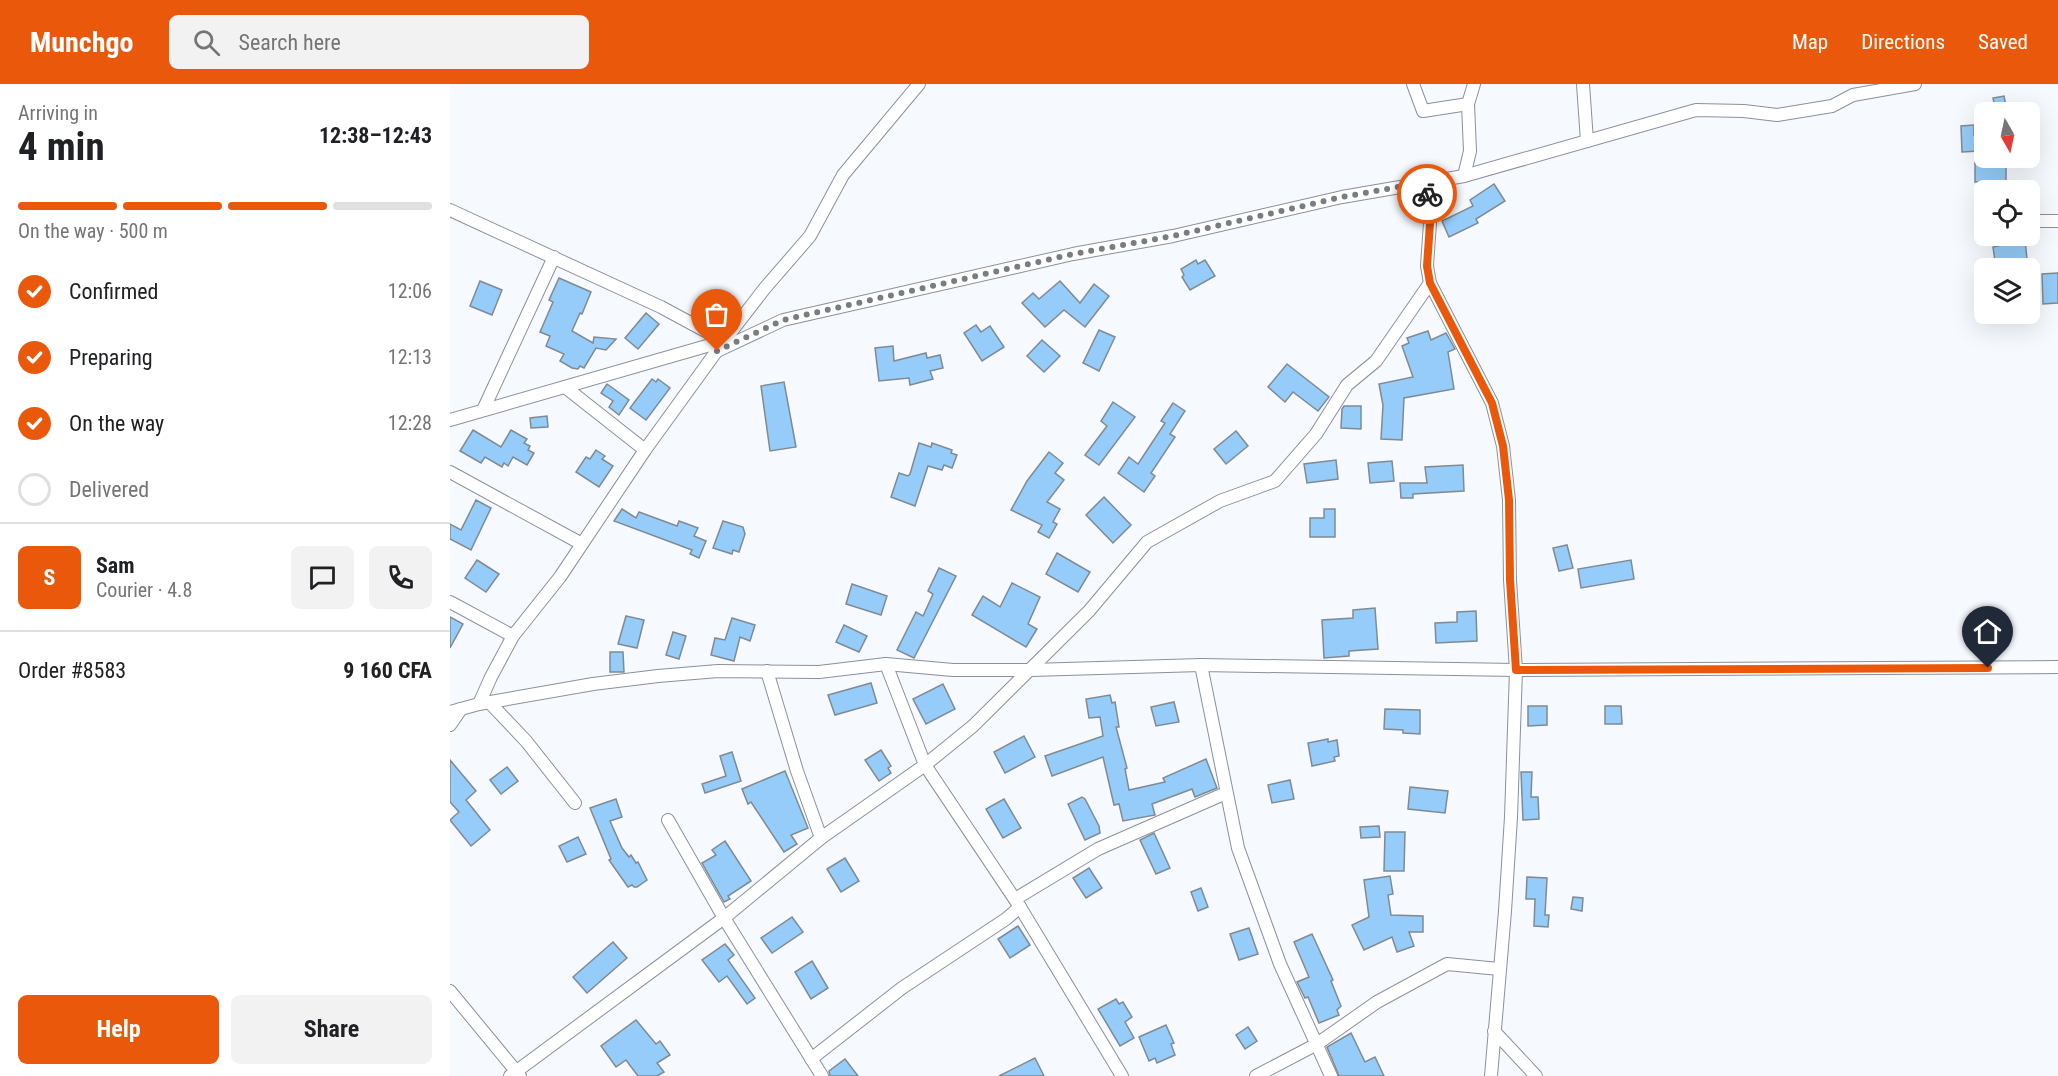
<!DOCTYPE html>
<html lang="en">
<head>
<meta charset="utf-8">
<style>
  :root { --surface:#fff; --page:#f2f2f2; --text:#202124; --muted:#757577; --line:#e0e0e0; --accent:#ea580c }
  body { margin:0; font-family:"Roboto Condensed",sans-serif; background:var(--page); color:var(--text); height:100vh; display:flex; flex-direction:column; font-size:22px; white-space:nowrap }
  * { box-sizing:border-box; margin:0 }
  p { font-size:20px; color:var(--muted) }
  .icon { flex:none; width:33px; height:33px; fill:none; stroke:currentColor; stroke-width:2; stroke-linecap:round; stroke-linejoin:round }
  .map { position:relative; flex:1; overflow:hidden }
  .panel { display:flex; flex-direction:column; background:var(--surface); width:450px }
  .panel>* { flex:none }
  .needle { width:39px; rotate:171deg }
  .controls { position:absolute; left:1524px; top:18px; display:grid; gap:12px }
  .controls a { display:grid; place-items:center; width:66px; height:66px; border-radius:9px; background:var(--surface); box-shadow:0 6px 24px #0002; font-size:30px }
  .pin { position:absolute; display:grid; place-items:center; width:51px; height:51px; color:#fff; margin:-62px -26px; border-radius:50% 50% 50% 0; rotate:-45deg; box-shadow:0 0 6px #0007 }
  .pin .icon { rotate:45deg }
  .courier { position:absolute; display:grid; place-items:center; width:60px; height:60px; margin:-30px; border:4px solid #ea580c; border-radius:50%; background:#fff; color:#222; box-shadow:0 2px 8px #0007 }
  .overview em { font-style:normal; font-weight:700 }
  .overview div { display:flex; flex-direction:column-reverse }
  .overview { display:flex; align-items:center; justify-content:space-between; height:102px; padding:0 18px }
  h1 { font-size:39px; font-weight:700; line-height:45px }
  .bar { display:grid; grid-template-columns:repeat(4,1fr); gap:9px 6px; align-content:center; height:72px; padding:0 18px }
  .bar i { height:8px; border-radius:4px; background:var(--line) }
  .bar .active { background:var(--accent) }
  .bar p { grid-column:span 4 }
  .line { display:flex; align-items:center; gap:15px; padding:0 18px; border-top:2px solid var(--line) }
  .line div { flex:1 }
  .round { display:grid; place-items:center; flex:none; width:63px; height:63px; border-radius:9px; background:var(--page) }
  ol { padding:0 18px; list-style:none }
  li { display:flex; align-items:center; gap:18px; height:66px }
  li p { margin-inline-start:auto }
  li .icon { padding:6px; border-radius:50%; background:var(--accent); color:#fff; stroke-width:4 }
  li:last-child { color:var(--muted) }
  li i { width:33px; height:33px; border:3px solid var(--line); border-radius:50% }
  .button { display:flex; gap:12px; margin-top:auto; padding:12px 18px }
  .button a { flex:1; height:69px; border-radius:9px; background:var(--accent); color:#fff; font-size:24px; font-weight:700; line-height:69px; text-align:center }
  .button a+a { background:var(--page); color:var(--text) }
  header { display:flex; align-items:center; gap:36px; box-sizing:border-box; height:84px; padding:0 30px; background:var(--accent); color:#fff }
  header strong { font-size:28px }
  nav { display:flex; gap:33px; margin-inline-start:auto; font-size:21px }
  .search { width:420px; height:54px; background:var(--page); display:flex; align-items:center; gap:15px; box-sizing:border-box; padding:0 21px; border-radius:9px; color:var(--muted); font-size:22px }
  main { display:flex; flex:1; min-height:0 }
  .map>svg:first-child { display:block }
  .building { fill:#95ccf9; stroke:#7f8a93; stroke-width:1.5 }
  .lines { fill:none; stroke-linecap:round; stroke-linejoin:round }
  .minor-casing { stroke:#8b909c; stroke-width:14 }
  .minor { stroke:#fff; stroke-width:12 }
  .done { stroke:#797c81; stroke-width:6; stroke-dasharray:0 10.8 }
  .route { stroke:#ea580c; stroke-width:8 }
</style>
</head>
<body>
<header>
<strong>Munchgo</strong>
<div class="search"><svg class="icon" aria-label="search" viewBox="0 0 24 24"><circle cx="10" cy="10" r="6"/><path d="M15 15l6 6"/></svg>Search here</div>
<nav><a>Map</a><a>Directions</a><a>Saved</a></nav>
</header>
<main>
<section class="panel">
<div class="overview"><div><h1>4 min</h1><p>Arriving in</p></div><em>12:38–12:43</em></div>
<div class="bar"><i class="active"></i><i class="active"></i><i class="active"></i><i></i><p>On the way · 500 m</p></div>
<ol>
<li><svg class="icon" aria-label="check" viewBox="0 0 24 24"><path d="M5 12l5 5 9-10"/></svg>Confirmed<p>12:06</p></li>
<li><svg class="icon" aria-label="check" viewBox="0 0 24 24"><path d="M5 12l5 5 9-10"/></svg>Preparing<p>12:13</p></li>
<li><svg class="icon" aria-label="check" viewBox="0 0 24 24"><path d="M5 12l5 5 9-10"/></svg>On the way<p>12:28</p></li>
<li><i></i>Delivered</li>
</ol>
<div class="line" style="height:108px"><b class="round" style="background:var(--accent);color:#fff">S</b><div><b>Sam</b><p>Courier · 4.8</p></div><a class="round"><svg class="icon" aria-label="chat" viewBox="0 0 24 24"><path d="M4 5h16v11H9l-5 4z"/></svg></a><a class="round"><svg class="icon" aria-label="phone" viewBox="0 0 24 24"><path d="M5 4h4l2 5-3 2q2 4 5 5l2-3 5 2v4C11 20 4 13 5 4z"/></svg></a></div>
<div class="line" style="height:78px"><div>Order #8583</div><b>9 160 CFA</b></div>
<div class="button"><a>Help</a><a>Share</a></div>
</section>
<div class="map">
<svg width="1608" height="992" viewBox="0 0 1608 992">
  <rect width="100%" height="100%" fill="#f6f9fe"/>
  <g class="building">
    <path d="M1554,12l3,16h-11l-3,-14z"/>
    <path d="M1524,41v10l4,-1 1,17 -17,1 -1,-26z"/>
    <path d="M1525,78h16v3h15v22l-17,1v-6h-14z"/>
    <path d="M1044,100l11,17 -29,18 2,4 -29,14 -7,-16 31,-15 -3,-6z"/>
    <path d="M1566,153v4l9,-1 3,28h-32l-3,-21 10,-2 -1,-6z"/>
    <path d="M746,176l2,4 7,-4 10,16 -25,14 -8,-13 2,-2 -3,-6z"/>
    <path d="M1608,189v30l-15,1 -1,-30z"/>
    <path d="M109,194l32,14 -9,22 -2,-1 -8,18 21,12 1,-6 22,2 -10,11 -10,-2 -12,20 -4,-2 -2,3 -6,-1 -12,-7 4,-7 -18,-8 4,-10 -10,-4 13,-30 -4,-2z"/>
    <path d="M30,197l22,9 -10,25 -22,-9z"/>
    <path d="M610,197l20,22 14,-19 15,12 -24,31 -21,-17 -19,17 -23,-24 11,-10 6,6z"/>
    <path d="M196,229l13,11 -21,25 -13,-11z"/>
    <path d="M526,241l5,7 9,-6 14,21 -22,14 -18,-28z"/>
    <path d="M649,246l16,7 -16,34 -16,-8z"/>
    <path d="M978,247l3,9 15,-7 9,16 -7,3 6,37 -50,9 -2,42 -21,-1 2,-34 -4,-21 34,-7 -11,-31 7,-3 -2,-5z"/>
    <path d="M592,256l18,16 -16,16 -17,-16z"/>
    <path d="M443,262l1,15 32,-8 1,5 13,-3 3,13 -13,3 3,8 -23,6 -1,-7 -30,3 -4,-33z"/>
    <path d="M837,280l42,33 -11,14 -25,-19 -8,10 -17,-15z"/>
    <path d="M202,295l4,3 2,-3 12,9 -24,32 -16,-12z"/>
    <path d="M334,298l12,65 -26,4 -9,-65z"/>
    <path d="M157,300l22,16 -10,15 -10,-8 4,-6 -12,-8z"/>
    <path d="M663,318l22,15 -36,48 -14,-10 22,-29 -6,-5z"/>
    <path d="M723,319l12,8 -15,23 5,3 -24,36 4,3 -11,16 -26,-19 11,-16 9,7 27,-41 -4,-2z"/>
    <path d="M894,322h17v23l-20,-1 1,-19z"/>
    <path d="M97,332l1,11 -17,1 -1,-10z"/>
    <path d="M23,346l28,17 10,-17 16,9 -3,4 6,3 -2,4 6,3 -7,12 -14,-8 -5,9 -4,-3 -2,4 -17,-10 -4,6 -21,-12z"/>
    <path d="M786,347l12,15 -22,18 -12,-15z"/>
    <path d="M469,359l12,4 1,-4 20,7 -1,3 6,2 -5,13 -8,-3 -2,5 -14,-4 -13,40 -24,-9 8,-24 9,3 2,-2z"/>
    <path d="M146,366l9,6 -3,3 11,7 -14,21 -23,-15 10,-15 4,2z"/>
    <path d="M599,368l14,11 -8,10 9,7 -17,22 13,7 -7,13 4,2 -8,14 -11,-6 4,-7 -31,-15 16,-29z"/>
    <path d="M886,376l2,19 -31,4 -3,-19z"/>
    <path d="M942,377l2,20 -24,2 -2,-20z"/>
    <path d="M1013,381l1,26 -51,3v4h-12l-1,-15h27l-2,-16z"/>
    <path d="M654,413l27,28 -18,18 -27,-28z"/>
    <path d="M26,416l15,8 -20,42 -21,-11v-15l11,6z"/>
    <path d="M172,425l14,9 3,-6 38,14 2,-5 19,7 -4,8 12,5 -7,17 -9,-4 2,-4 -78,-29z"/>
    <path d="M874,425h11v28h-25v-19h14z"/>
    <path d="M273,437l20,6 2,7 -6,18 -6,-2 -1,4 -19,-6z"/>
    <path d="M1117,461l6,23 -14,3 -6,-23z"/>
    <path d="M607,469l33,19 -12,20 -32,-18z"/>
    <path d="M27,476l22,14 -13,18 -21,-14z"/>
    <path d="M1181,476l3,19 -53,9 -3,-19z"/>
    <path d="M489,484l17,8 -42,82 -17,-8 19,-38 7,4 10,-22 -5,-3z"/>
    <path d="M562,499l28,14 -12,27 9,5 -11,18 -54,-32 11,-19 17,11z"/>
    <path d="M402,500l35,12 -6,19 -35,-11z"/>
    <path d="M925,524l3,41 -29,2v5l-25,2 -2,-38 31,-2v-8z"/>
    <path d="M1026,527l1,30 -41,2 -1,-20 22,-1v-10z"/>
    <path d="M176,532l18,4 -7,28 -19,-4z"/>
    <path d="M0,533l13,7 -13,24z"/>
    <path d="M282,534l23,7 -5,16 -10,-4 -6,24 -23,-6 4,-17 10,2z"/>
    <path d="M394,541l23,11 -8,16 -23,-10z"/>
    <path d="M223,548l13,4 -7,23 -13,-4z"/>
    <path d="M160,568h13l1,20h-14z"/>
    <path d="M421,599l6,20 -42,12 -7,-20z"/>
    <path d="M493,600l12,25 -29,15 -13,-25z"/>
    <path d="M660,611l2,8 3,-1 4,25h-3l11,41 -2,1 4,21 36,-8 -2,-4 43,-19 11,29 -22,9 -3,-8 -40,15 3,11 -32,6 -4,-17 -5,1 -11,-48 -51,19 -7,-20 58,-20 -3,-19 -11,1 -3,-19z"/>
    <path d="M724,618l5,20 -23,4 -5,-19z"/>
    <path d="M1078,622h19v19l-19,1z"/>
    <path d="M1155,622h16l1,18h-17z"/>
    <path d="M935,625l35,1v24l-17,-1v-3l-19,-1z"/>
    <path d="M574,652l11,21 -30,16 -11,-21z"/>
    <path d="M878,655v3l9,-2 2,16 -5,1 1,4 -23,5 -4,-23z"/>
    <path d="M431,666l10,16 -3,2 3,5 -12,8 -14,-21z"/>
    <path d="M282,668l9,29 -36,12 -3,-9 24,-8 -6,-20z"/>
    <path d="M0,676l26,31 -10,9 24,30 -19,16 -21,-26 9,-8 -9,-10z"/>
    <path d="M57,683l11,14 -17,13 -11,-14z"/>
    <path d="M335,687l23,57 -17,7 6,9 -13,8 -33,-50 -3,2 -6,-15z"/>
    <path d="M1071,688h11l-1,25h7l1,22 -16,1z"/>
    <path d="M840,696l4,19 -22,4 -4,-18z"/>
    <path d="M960,703l38,4 -3,22 -37,-4z"/>
    <path d="M632,713l3,2 14,27 1,7 -15,7 -17,-36z"/>
    <path d="M166,715l6,18 -12,4 12,27 7,9 2,-2 5,8 2,-1 9,18 -10,7h-3l-2,-2 -4,2 -19,-27 2,-1 -21,-51z"/>
    <path d="M554,715l17,29 -18,10 -17,-29z"/>
    <path d="M929,742l1,11 -19,1 -1,-11z"/>
    <path d="M935,748h20l-1,39h-20z"/>
    <path d="M704,749l16,35 -14,6 -16,-34z"/>
    <path d="M128,753l8,17 -19,8 -8,-16z"/>
    <path d="M275,757l26,40 -23,15 2,3 -6,3 -22,-39 14,-8 -4,-5z"/>
    <path d="M395,774l14,23 -18,11 -14,-23z"/>
    <path d="M639,784l13,20 -16,10 -13,-20z"/>
    <path d="M940,792l3,18 -5,1 3,20 32,1v16h-14l5,14 -17,6 -5,-15 -28,13 -12,-25 17,-8 -5,-37z"/>
    <path d="M1077,793l20,1 -2,37h4l-1,12 -14,-1 1,-27h-9z"/>
    <path d="M751,804l7,19 -10,4 -7,-19z"/>
    <path d="M1123,813l10,1 -1,13 -11,-2z"/>
    <path d="M342,833l11,15 -31,21 -11,-15z"/>
    <path d="M568,842l12,19 -20,13 -12,-19z"/>
    <path d="M799,844l9,26 -19,6 -9,-26z"/>
    <path d="M862,850l21,46 -2,1 10,25 -4,4 2,5 -20,8 -11,-26 -3,1 -8,-16 12,-5 -15,-35z"/>
    <path d="M163,858l14,16 -40,35 -14,-16z"/>
    <path d="M275,860l9,11 -6,5 27,38 -8,6 -20,-28 -8,6 -17,-22z"/>
    <path d="M362,877l16,27 -17,11 -16,-27z"/>
    <path d="M666,915l3,5 4,-2 9,15 -7,5 9,16 -14,8 -22,-37z"/>
    <path d="M186,936l20,24 4,-3 10,14 -13,8 7,9 -7,4h-19l-12,-16 -10,7 -15,-21z"/>
    <path d="M716,941l8,18 -3,1 4,11 -18,8 -2,-5 -6,3 -10,-24z"/>
    <path d="M798,943l9,14 -12,8 -9,-14z"/>
    <path d="M901,949l14,29 10,-5 9,19h-45l-12,-29z"/>
    <path d="M585,974l9,18h-45z"/>
    <path d="M395,975l13,17h-28l-1,-5z"/>
  </g>
  <g class="lines">
    <defs>
      <g id="minor">
        <path d="M963,0l10,27 45,-7"/>
        <path d="M1133,0l4,57"/>
        <path d="M1014,92l6,-25 -2,-47 6,-20"/>
        <path d="M976,98l4,41 -3,43 3,17 62,120 11,43 6,54 1,80 6,90 -5,147 -6,94 -14,165"/>
        <path d="M0,126l211,97 63,34"/>
        <path d="M1580,137h28"/>
        <path d="M267,267l66,-31 290,-66 100,-18 169,-39 122,-21 232,-66 48,1 33,4 55,-9 21,-11 62,-11"/>
        <path d="M115,303l80,63"/>
        <path d="M34,324l70,-151"/>
        <path d="M0,336l274,-79"/>
        <path d="M0,388l132,72"/>
        <path d="M0,518l63,34"/>
        <path d="M436,580l39,101 95,142 102,169"/>
        <path d="M751,581l37,183 42,116 51,112"/>
        <path d="M317,587l30,100 24,67"/>
        <path d="M40,619l36,38 49,62"/>
        <path d="M29,620l12,-27 22,-41 47,-59 85,-127 79,-109 41,-53 45,-52 33,-61 76,-91"/>
        <path d="M0,628l29,-8 114,-20 65,-8 60,-5 101,1 67,-8 67,6h78l170,-5 315,5 542,-3"/>
        <path d="M0,641l11,-16"/>
        <path d="M218,736l56,98 98,158"/>
        <path d="M565,815l83,-50 128,-56"/>
        <path d="M0,907l70,85"/>
        <path d="M1044,947l42,45"/>
        <path d="M361,975l91,-71 104,-69 14,-12"/>
        <path d="M60,992l214,-158 97,-80 104,-73 48,-39 116,-115 58,-69 73,-41 55,-20 41,-47 31,-49 29,-24 54,-78"/>
        <path d="M806,992l61,-32 60,-42 70,-38 52,5"/>
      </g>
    </defs>
    <use href="#minor" class="minor-casing"/>
    <use href="#minor" class="minor"/>
  </g>
  <g class="lines">
    <path class="done" d="M267,267l66,-31 290,-66 100,-18 169,-39 84,-15 1,12"/>
    <path class="route" d="M977,110l3,29 -3,43 3,17 62,120 11,43 6,54 1,80 6,90 472,-2"/>
  </g>
</svg>
<div class="controls">
<a><svg class="needle" viewBox="-14 -14 28 28"><path d="M0-13l5 13h-10z" fill="#e53935"/><path d="M0 13l5-13h-10z" fill="#757577"/></svg></a>
<a><svg class="icon" aria-label="locate" viewBox="0 0 24 24"><circle cx="12" cy="12" r="6"/><path d="M12 2v4M12 18v4M2 12h4M18 12h4"/></svg></a>
<a><svg class="icon" aria-label="layers" viewBox="0 0 24 24"><path d="M12 4l9 5-9 5-9-5zM3 14l9 5 9-5"/></svg></a>
</div>
<div class="pin" style="left:267px;top:267px;background:#ea580c"><svg class="icon" aria-label="bag" viewBox="0 0 24 24"><path d="M5 8h14l-1 12H6zM9 8a3 3 0 0 1 6 0"/></svg></div>
<div class="pin" style="left:1538px;top:584px;background:#1f2937"><svg class="icon" aria-label="home" viewBox="0 0 24 24"><path d="M3 11l9-7 9 7M6 9v11h12V9"/></svg></div>
<div class="courier" style="left:977px;top:110px"><svg class="icon" aria-label="bike" viewBox="0 0 24 24"><circle cx="6" cy="16" r="4"/><circle cx="18" cy="16" r="4"/><path d="M6 16l4-8h5l3 8M10 8l3 8H6M13 5h3"/></svg></div>
</div>
</main>
</body>
</html>
